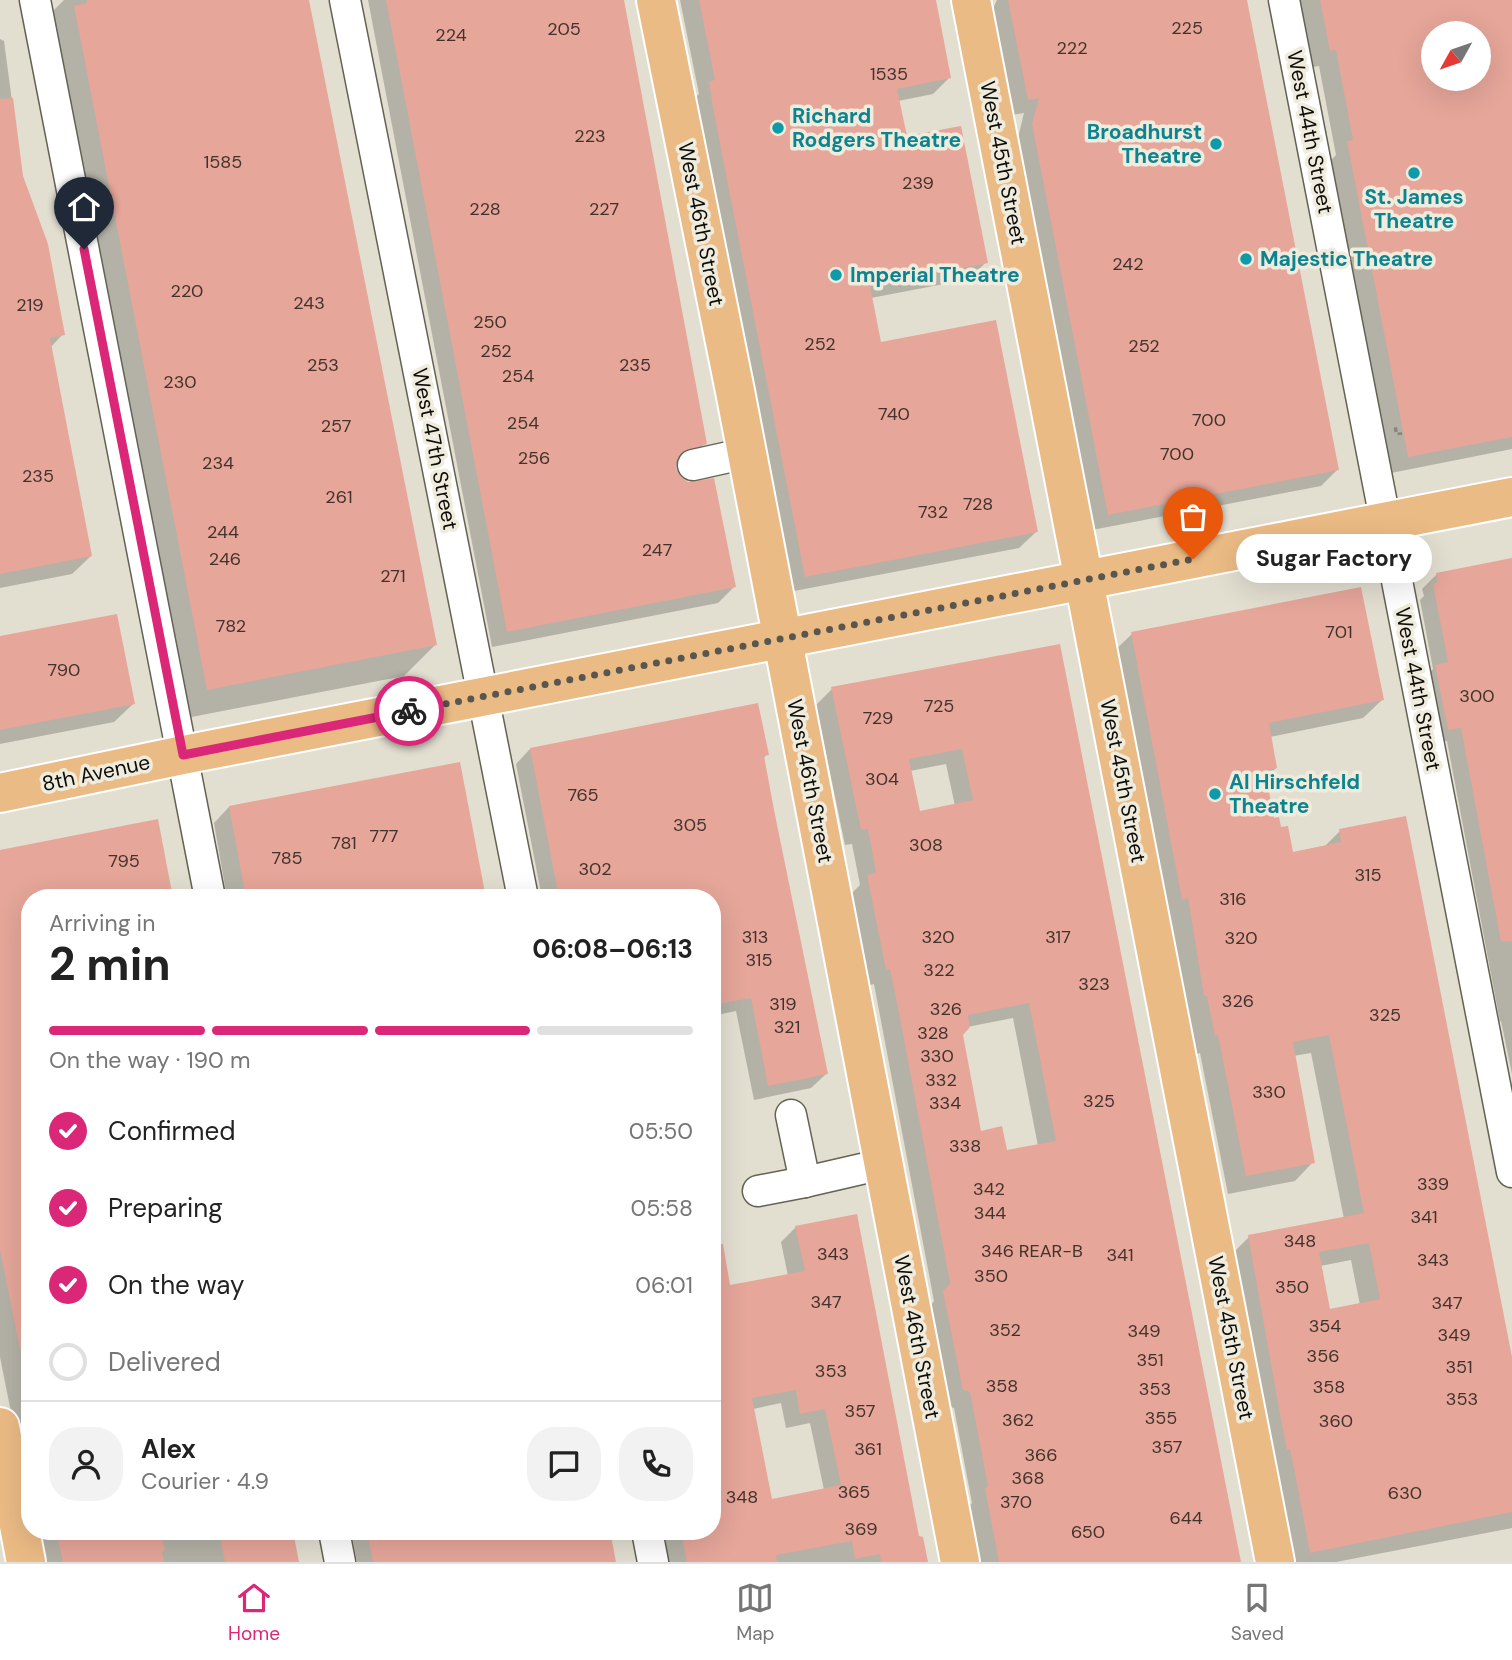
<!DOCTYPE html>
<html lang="en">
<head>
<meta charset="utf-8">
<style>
  :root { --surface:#fff; --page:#f2f2f2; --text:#222; --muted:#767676; --line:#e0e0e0; --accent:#db2777 }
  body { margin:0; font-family:"DM Sans",sans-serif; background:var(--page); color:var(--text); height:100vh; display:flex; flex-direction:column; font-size:26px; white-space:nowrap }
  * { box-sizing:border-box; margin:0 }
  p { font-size:23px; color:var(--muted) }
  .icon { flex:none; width:38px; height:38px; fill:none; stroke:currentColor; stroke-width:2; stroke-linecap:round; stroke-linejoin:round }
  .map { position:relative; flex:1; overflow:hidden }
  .panel { position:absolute; left:21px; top:889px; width:700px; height:651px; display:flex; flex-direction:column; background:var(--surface); border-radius:28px; box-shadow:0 7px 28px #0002 }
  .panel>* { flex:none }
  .needle { width:46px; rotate:230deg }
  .controls { position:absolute; left:1421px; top:21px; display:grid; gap:14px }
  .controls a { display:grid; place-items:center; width:70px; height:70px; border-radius:50%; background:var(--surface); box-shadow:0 7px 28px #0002; font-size:35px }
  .pin { position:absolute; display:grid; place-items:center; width:60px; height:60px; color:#fff; margin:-72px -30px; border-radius:50% 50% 50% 0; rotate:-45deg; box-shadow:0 0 7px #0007 }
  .pin .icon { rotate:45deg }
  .courier { position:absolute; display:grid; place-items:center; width:70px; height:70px; margin:-35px; border:5px solid #db2777; border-radius:50%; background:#fff; color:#222; box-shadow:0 2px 9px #0007 }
  .bubble { position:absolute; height:49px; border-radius:24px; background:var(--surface); box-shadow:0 7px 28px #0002; font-size:23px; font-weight:700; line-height:49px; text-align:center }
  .head em { font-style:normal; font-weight:700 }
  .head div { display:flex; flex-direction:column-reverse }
  .head { display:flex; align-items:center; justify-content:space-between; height:119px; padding:0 28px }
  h1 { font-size:46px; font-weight:700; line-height:52px }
  .bar { display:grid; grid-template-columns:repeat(4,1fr); gap:10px 7px; align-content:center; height:84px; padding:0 28px }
  .bar i { height:9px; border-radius:5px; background:var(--line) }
  .bar .on { background:var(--accent) }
  .bar p { grid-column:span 4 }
  .line { display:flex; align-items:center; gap:18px; padding:0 28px; border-top:2px solid var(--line) }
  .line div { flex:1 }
  .round { display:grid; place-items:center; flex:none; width:74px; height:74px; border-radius:28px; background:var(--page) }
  ol { padding:0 28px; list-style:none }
  li { display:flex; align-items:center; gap:21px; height:77px }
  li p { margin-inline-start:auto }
  li .icon { padding:7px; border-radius:50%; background:var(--accent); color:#fff; stroke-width:4 }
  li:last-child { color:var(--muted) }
  li i { width:38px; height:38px; border:4px solid var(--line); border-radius:50% }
  .tab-bar { display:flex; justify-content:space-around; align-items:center; height:98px; border-top:2px solid var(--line); background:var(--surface); font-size:19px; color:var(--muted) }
  .tab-bar a { display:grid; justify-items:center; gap:4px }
  .tab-bar .on { color:var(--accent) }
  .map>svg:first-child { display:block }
  .shadow { fill:#0003; fill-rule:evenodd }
  .building { fill:#e6a69a; fill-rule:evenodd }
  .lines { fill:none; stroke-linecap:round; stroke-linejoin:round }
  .minor-casing { stroke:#646255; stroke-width:33 }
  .major-casing { stroke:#fff; stroke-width:42 }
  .path { stroke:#89867c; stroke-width:4.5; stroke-dasharray:3.5 5; stroke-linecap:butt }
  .minor { stroke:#fff; stroke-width:30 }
  .major { stroke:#ebbb85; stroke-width:38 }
  .done { stroke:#58564e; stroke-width:7; stroke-dasharray:0 12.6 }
  .route { stroke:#db2777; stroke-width:9 }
  .culture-dot { fill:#0f9aa8; stroke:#efecdd; stroke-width:2.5 }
  .labels { text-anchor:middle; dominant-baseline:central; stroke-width:7; stroke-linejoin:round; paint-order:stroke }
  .number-label { font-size:18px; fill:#43322c }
  .culture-label { font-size:21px; font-weight:bold; fill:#0d838f; stroke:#efecdd; text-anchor:start }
  .street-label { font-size:21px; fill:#0d0c08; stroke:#efecdd }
</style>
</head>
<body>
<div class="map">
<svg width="1512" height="1562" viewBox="0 0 1512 1562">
  <rect width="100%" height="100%" fill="#e2ded0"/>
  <g class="shadow">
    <path d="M64,0h243l128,645 -31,31 -228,44 -124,-708z"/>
    <path d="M368,0h254l83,443 -16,16 -15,5v4l60,119 -16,16 -226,44z"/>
    <path d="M680,0h254l15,78 -16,16 -35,7 7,37 81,124 -16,17 -99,19 9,46 156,188 -17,16 -230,44 -96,-493 6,-5z"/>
    <path d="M997,0h248l92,470 -16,16 -229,44 -75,-388 7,-29 -12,2 -21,-103z"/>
    <path d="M1300,0h212v449l-121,24 -60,-313 5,-5 -17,-89 -6,1zM1433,33h46v46h-46z"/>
    <path d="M0,39l4,2 18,135 41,158 -13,14 41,208 -19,18 -72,14z"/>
    <path d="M1512,559v515l-11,-53 -1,1 -53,-281 -12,2 -13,-63 11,-11 -13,-69 4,-4 -2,-7 14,-14z"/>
    <path d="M1132,634l250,66 -19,18 -93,19 6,31 -12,11 9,41 19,34 31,-6 17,-17 172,535v162l-176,34h-46l-60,-306 19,-19 95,-18 -33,-166 -18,3 20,106 -18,19 -67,13 -28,-141 -3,1 -18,-77 2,-2 -11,-59 -6,1 -51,-265zM1351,1260l9,45 -32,6 -8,-45z"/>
    <path d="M0,637l133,67 -19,18 -114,22z"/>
    <path d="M1059,646l180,916h-259l-11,-56 3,-3 -18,-95 -7,-2 -19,-97 6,-8 -60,-317 -4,1 -18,-92 8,-8 -8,-41 -7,1 -29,-140 16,-16zM946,764l9,42 -37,7 -8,-42zM1013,1018l25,128 -33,6 -25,-19 -19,-99 6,-7z"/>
    <path d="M530,749l237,5 -4,5 63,315 -15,14 -57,12 -18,-89 -24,5v-118h-170l-26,-134z"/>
    <path d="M229,807l256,91h-258l-13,-75z"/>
    <path d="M0,851l30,47v610l-30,-151z"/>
    <path d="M712,1200l17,87 59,-11 -7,-34 15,-15 131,335h-259l-4,-31h48zM781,1403l5,25 24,-5 14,67 -54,11 -17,-92z"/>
    <path d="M34,1531h257l6,31h-257z"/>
    <path d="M351,1531h258l6,31h-258z"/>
  </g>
  <g class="building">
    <path d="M87,0h222l128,645 -230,45 -133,-684 13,-3z"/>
    <path d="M386,0h238l83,444 -25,8 -5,7 -1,9 5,9 7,5 26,-4 22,109 -229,45z"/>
    <path d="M699,0h237l15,78 -54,11 10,47 54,-10 27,137 -118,23 11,56 115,-22 42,212 -233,45 -92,-469 -4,-27 6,-1z"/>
    <path d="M1008,0h239l92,470 -231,45 -76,-391 7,-26 -11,2z"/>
    <path d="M1320,0h192v437l-104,20 -61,-316 6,-1 -17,-90 -6,1zM1433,33h46v46h-46z"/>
    <path d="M13,98l10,78 25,68 17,91 -15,3 42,218 -92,18v-475z"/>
    <path d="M1512,558v383l-11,1 -40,-214 -13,2 -13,-65 13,-3 -15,-78 4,-1 -1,-10z"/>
    <path d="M1361,587l23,113 -115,23 8,45 -12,3 9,47 5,-1 2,10 7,-1 5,26 48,-10 -2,-13 67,-13 106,541v155l-202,41 -15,-80 -5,-24 -3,1 -7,-36 -32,-179 116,-22 -35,-178 -36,7 22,121 -69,13 -28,-141 -3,1 -8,-40h-3l-16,-98 -6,2 -51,-268zM1369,1243l11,56 -50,10 -11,-57z"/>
    <path d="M117,614l18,90 -135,26v-94z"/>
    <path d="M1060,644l97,492 84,426h-242l-14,-74 3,-2 -18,-94 -7,-2 -2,-9 -18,-90 7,-8 -52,-275 -8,-39 -4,1 -19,-95 9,-2 -8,-44 -7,1 -30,-143zM962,749l11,51 -53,11 -11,-52zM1029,1003l27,138 -49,9 -5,-24 -21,5 -18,-96 7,-8 -2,-12z"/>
    <path d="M758,703l11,52 -5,1 10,54 54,264 -60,12 -17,-88 -39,7v-107h-153l-29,-150z"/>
    <path d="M460,762l26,136h-240l-17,-92z"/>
    <path d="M158,819l15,79h-143v450l-10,1 -20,-99v-400z"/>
    <path d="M857,1214l62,322 4,1 5,25h-47l-1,-8 -25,5 -3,-18 -76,14 1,7h-90l-6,-31h31v-286l11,-1 7,41 75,-14 -10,-45zM796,1390l4,24 25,-5 16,76 -69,14 -20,-101z"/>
    <path d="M56,1531h105l4,20 -3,1 2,10h-101z"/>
    <path d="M219,1531h74l6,31h-74z"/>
    <path d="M367,1531h243l6,31h-243z"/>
  </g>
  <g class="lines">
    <defs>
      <g id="minor">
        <path d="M35,0l175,898"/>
        <path d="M345,0l178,898"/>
        <path d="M1284,0l228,1172"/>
        <path d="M693,465l54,-12"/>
        <path d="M791,1115l14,67 78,-18"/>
        <path d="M758,1191l47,-9"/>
        <path d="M334,1531l6,31"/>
        <path d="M647,1531l6,31"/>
      </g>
      <g id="major">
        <path d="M656,0l79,391 225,1171"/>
        <path d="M971,0l304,1562"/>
        <path d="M0,793l183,-38 1329,-258"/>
        <path d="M0,1427l26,135"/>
      </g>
    </defs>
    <use href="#minor" class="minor-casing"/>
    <use href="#major" class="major-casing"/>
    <path class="path" d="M1394,430l5,-1 1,6"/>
    <use href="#minor" class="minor"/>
    <use href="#major" class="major"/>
  </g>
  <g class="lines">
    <path class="done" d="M409,711l784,-152"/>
    <path class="route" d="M84,249l99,506 226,-44"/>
  </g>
  <g class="culture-dot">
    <circle cx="778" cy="128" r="7"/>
    <circle cx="1216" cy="144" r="7"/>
    <circle cx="1414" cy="173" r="7"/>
    <circle cx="1246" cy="259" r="7"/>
    <circle cx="836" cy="275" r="7"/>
    <circle cx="1215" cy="794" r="7"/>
  </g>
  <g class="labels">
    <g class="number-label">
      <text x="1187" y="28">225</text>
      <text x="564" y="29">205</text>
      <text x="451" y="35">224</text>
      <text x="1072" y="48">222</text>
      <text x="889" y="74">1535</text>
      <text x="590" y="136">223</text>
      <text x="223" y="162">1585</text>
      <text x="918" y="183">239</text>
      <text x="485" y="209">228</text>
      <text x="604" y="209">227</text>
      <text x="1128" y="264">242</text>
      <text x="187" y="291">220</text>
      <text x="309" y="303">243</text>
      <text x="30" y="305">219</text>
      <text x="490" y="322">250</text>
      <text x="820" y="344">252</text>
      <text x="1144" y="346">252</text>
      <text x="496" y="351">252</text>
      <text x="323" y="365">253</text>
      <text x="635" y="365">235</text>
      <text x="518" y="376">254</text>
      <text x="180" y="382">230</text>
      <text x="894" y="414">740</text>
      <text x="1209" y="420">700</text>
      <text x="523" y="423">254</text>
      <text x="336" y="426">257</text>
      <text x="1177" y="454">700</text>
      <text x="534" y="458">256</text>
      <text x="218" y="463">234</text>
      <text x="38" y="476">235</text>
      <text x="339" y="497">261</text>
      <text x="978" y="504">728</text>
      <text x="933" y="512">732</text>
      <text x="223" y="532">244</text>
      <text x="657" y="550">247</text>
      <text x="225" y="559">246</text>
      <text x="393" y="576">271</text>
      <text x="231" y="626">782</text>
      <text x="1339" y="632">701</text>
      <text x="64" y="670">790</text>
      <text x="1477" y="696">300</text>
      <text x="939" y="706">725</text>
      <text x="878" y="718">729</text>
      <text x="882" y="779">304</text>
      <text x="583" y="795">765</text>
      <text x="690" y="825">305</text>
      <text x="384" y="836">777</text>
      <text x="344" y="843">781</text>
      <text x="926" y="845">308</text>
      <text x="287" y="858">785</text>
      <text x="124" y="861">795</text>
      <text x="595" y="869">302</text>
      <text x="1368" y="875">315</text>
      <text x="1233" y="899">316</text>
      <text x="755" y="937">313</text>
      <text x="938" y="937">320</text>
      <text x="1058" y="937">317</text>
      <text x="1241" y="938">320</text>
      <text x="759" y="960">315</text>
      <text x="939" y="970">322</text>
      <text x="1094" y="984">323</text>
      <text x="1238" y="1001">326</text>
      <text x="783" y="1004">319</text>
      <text x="946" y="1009">326</text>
      <text x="1385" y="1015">325</text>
      <text x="787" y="1027">321</text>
      <text x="933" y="1033">328</text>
      <text x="937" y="1056">330</text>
      <text x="941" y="1080">332</text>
      <text x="1269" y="1092">330</text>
      <text x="1099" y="1101">325</text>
      <text x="945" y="1103">334</text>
      <text x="965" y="1146">338</text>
      <text x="1433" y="1184">339</text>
      <text x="989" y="1189">342</text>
      <text x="990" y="1213">344</text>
      <text x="1424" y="1217">341</text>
      <text x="1300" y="1241">348</text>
      <text x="1032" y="1251">346 REAR-B</text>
      <text x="833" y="1254">343</text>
      <text x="1120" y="1255">341</text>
      <text x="1433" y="1260">343</text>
      <text x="991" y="1276">350</text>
      <text x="1292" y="1287">350</text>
      <text x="826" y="1302">347</text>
      <text x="1447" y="1303">347</text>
      <text x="1325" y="1326">354</text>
      <text x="1005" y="1330">352</text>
      <text x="1144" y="1331">349</text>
      <text x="1454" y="1335">349</text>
      <text x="1323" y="1356">356</text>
      <text x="1150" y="1360">351</text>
      <text x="1459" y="1367">351</text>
      <text x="831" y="1371">353</text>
      <text x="1002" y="1386">358</text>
      <text x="1329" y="1387">358</text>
      <text x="1155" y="1389">353</text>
      <text x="1462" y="1399">353</text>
      <text x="860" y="1411">357</text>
      <text x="1161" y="1418">355</text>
      <text x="1018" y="1420">362</text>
      <text x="1336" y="1421">360</text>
      <text x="1167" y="1447">357</text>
      <text x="868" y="1449">361</text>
      <text x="1041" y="1455">366</text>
      <text x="1028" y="1478">368</text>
      <text x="854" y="1492">365</text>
      <text x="1405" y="1493">630</text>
      <text x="742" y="1497">348</text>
      <text x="1016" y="1502">370</text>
      <text x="1186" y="1518">644</text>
      <text x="861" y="1529">369</text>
      <text x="1088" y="1532">650</text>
    </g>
    <g class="culture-label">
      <text x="792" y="116">Richard<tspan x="792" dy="24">Rodgers Theatre</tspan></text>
      <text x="1202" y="132" text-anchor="end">Broadhurst<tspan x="1202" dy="24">Theatre</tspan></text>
      <text x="1414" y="197" text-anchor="middle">St. James<tspan x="1414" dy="24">Theatre</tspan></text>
      <text x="1260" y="259">Majestic Theatre</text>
      <text x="850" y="275">Imperial Theatre</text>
      <text x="1229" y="782">Al Hirschfeld<tspan x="1229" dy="24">Theatre</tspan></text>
    </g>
    <g class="street-label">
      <text transform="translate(1310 132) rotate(79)">West 44th Street</text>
      <text transform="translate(1003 163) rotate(79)">West 45th Street</text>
      <text transform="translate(701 224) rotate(79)">West 46th Street</text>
      <text transform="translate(435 449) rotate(79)">West 47th Street</text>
      <text transform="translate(1418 689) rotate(79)">West 44th Street</text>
      <text transform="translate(96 773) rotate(-12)">8th Avenue</text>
      <text transform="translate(810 781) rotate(79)">West 46th Street</text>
      <text transform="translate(1123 781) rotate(79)">West 45th Street</text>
      <text transform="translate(917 1337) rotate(79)">West 46th Street</text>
      <text transform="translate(1231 1338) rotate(79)">West 45th Street</text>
    </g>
  </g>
</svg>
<div class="controls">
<a><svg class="needle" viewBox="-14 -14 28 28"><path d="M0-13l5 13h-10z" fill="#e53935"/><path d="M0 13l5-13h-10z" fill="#767676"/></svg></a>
</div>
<div class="pin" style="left:1193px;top:559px;background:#ea580c"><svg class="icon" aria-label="bag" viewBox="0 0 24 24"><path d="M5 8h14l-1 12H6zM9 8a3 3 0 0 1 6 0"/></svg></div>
<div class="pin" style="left:84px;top:249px;background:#1f2937"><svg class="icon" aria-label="home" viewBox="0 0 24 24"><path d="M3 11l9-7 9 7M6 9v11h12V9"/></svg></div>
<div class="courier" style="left:409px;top:711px"><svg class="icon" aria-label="bike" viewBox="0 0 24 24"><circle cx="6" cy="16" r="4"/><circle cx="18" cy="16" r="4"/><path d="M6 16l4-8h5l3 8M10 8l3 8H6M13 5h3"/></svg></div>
<div class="bubble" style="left:1236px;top:534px;width:196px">Sugar Factory</div>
<section class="panel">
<div class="head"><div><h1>2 min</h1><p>Arriving in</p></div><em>06:08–06:13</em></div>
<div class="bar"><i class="on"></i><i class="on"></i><i class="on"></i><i></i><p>On the way · 190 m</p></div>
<ol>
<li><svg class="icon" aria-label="check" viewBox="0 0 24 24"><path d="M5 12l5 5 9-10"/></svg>Confirmed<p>05:50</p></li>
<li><svg class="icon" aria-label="check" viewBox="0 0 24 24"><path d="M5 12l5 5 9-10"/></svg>Preparing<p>05:58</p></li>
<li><svg class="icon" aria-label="check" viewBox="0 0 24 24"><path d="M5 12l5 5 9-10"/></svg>On the way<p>06:01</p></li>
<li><i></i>Delivered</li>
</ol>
<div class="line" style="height:126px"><a class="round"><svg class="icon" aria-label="person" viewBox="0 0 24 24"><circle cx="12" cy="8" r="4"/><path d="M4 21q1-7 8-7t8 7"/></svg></a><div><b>Alex</b><p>Courier · 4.9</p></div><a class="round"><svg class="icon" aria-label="chat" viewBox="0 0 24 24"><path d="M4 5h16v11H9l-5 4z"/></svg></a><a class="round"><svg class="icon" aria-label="phone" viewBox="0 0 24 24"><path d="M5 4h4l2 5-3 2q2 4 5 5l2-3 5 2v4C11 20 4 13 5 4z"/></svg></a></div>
</section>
</div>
<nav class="tab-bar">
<a class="on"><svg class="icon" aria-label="home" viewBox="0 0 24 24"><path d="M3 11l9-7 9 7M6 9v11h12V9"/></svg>Home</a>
<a><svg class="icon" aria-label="map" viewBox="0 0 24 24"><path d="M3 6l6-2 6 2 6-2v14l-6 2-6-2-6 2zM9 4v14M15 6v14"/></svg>Map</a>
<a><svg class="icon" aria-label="saved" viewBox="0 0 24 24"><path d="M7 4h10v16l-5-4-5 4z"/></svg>Saved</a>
</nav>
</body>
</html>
